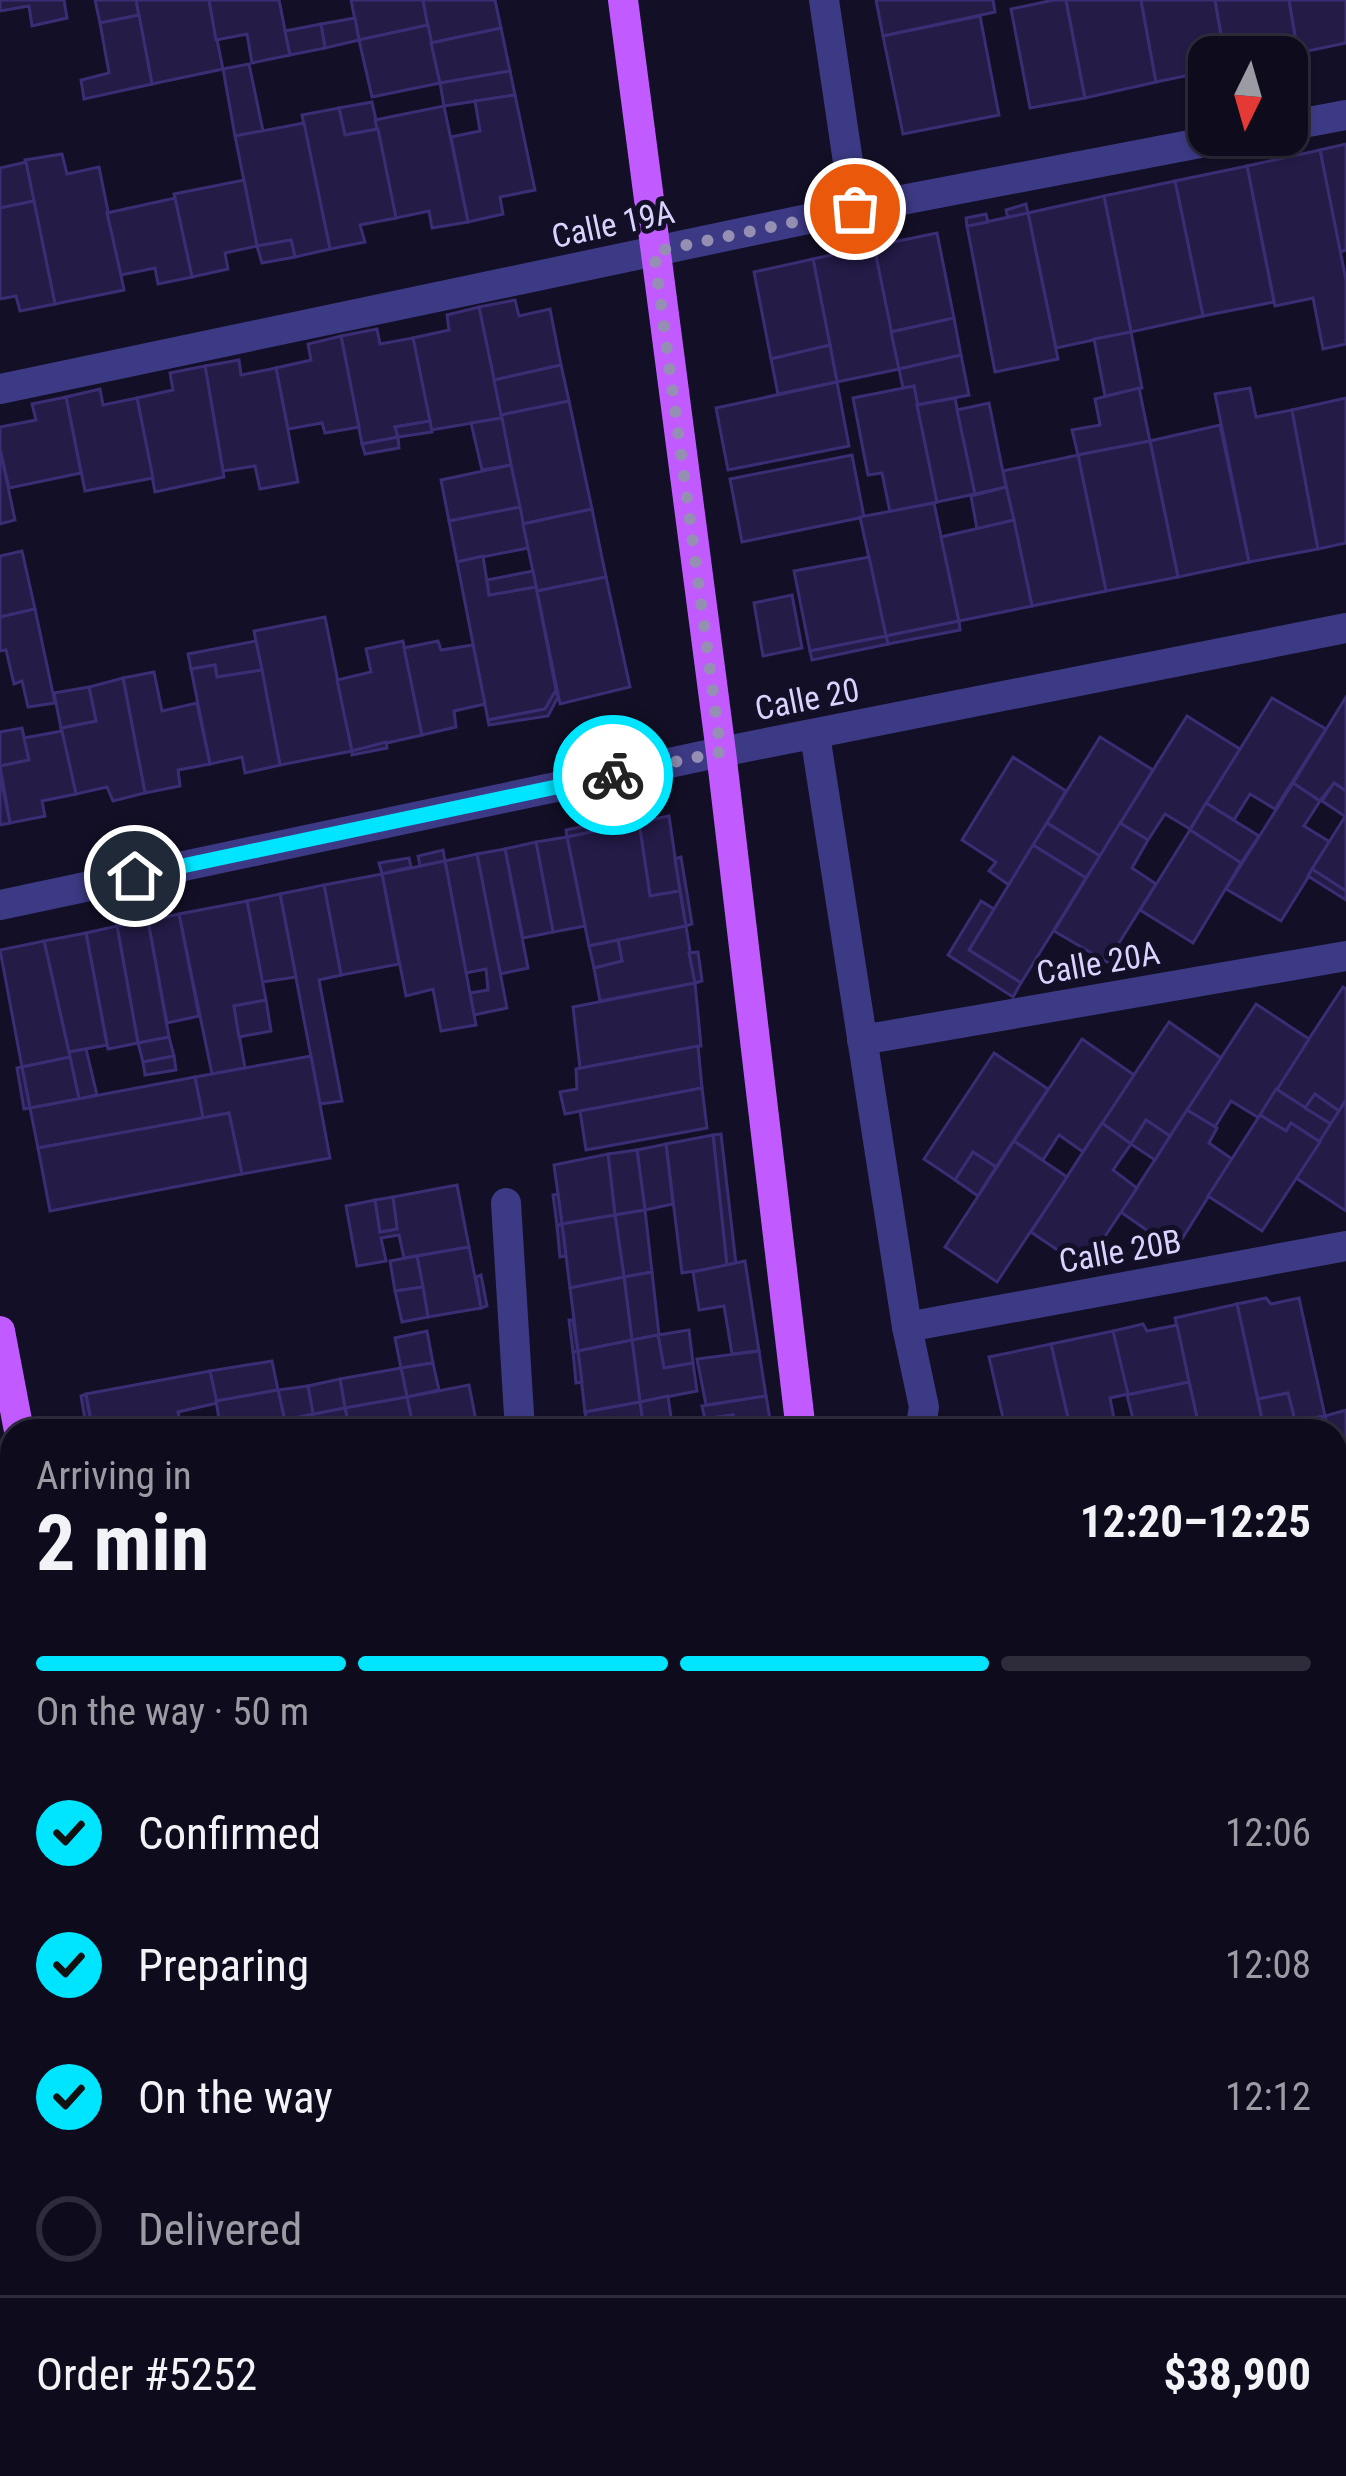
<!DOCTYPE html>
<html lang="en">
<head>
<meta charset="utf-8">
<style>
  :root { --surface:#0e0b1c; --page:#171425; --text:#f1f3f6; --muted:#9b9ba3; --line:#2e2b3b; --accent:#00e5ff }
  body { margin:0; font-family:"Roboto Condensed",sans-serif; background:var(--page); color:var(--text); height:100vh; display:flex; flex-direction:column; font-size:45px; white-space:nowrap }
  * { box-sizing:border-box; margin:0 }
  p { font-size:39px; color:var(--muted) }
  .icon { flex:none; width:66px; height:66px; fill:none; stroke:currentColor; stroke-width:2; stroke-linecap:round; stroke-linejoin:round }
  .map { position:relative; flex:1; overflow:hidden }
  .sheet { position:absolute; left:0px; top:1419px; width:1347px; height:1059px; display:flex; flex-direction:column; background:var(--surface); border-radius:36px 36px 0 0; box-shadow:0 3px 9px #0004,0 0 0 3px var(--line) }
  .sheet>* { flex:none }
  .needle { width:78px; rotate:185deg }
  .controls { position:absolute; left:1188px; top:36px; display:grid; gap:24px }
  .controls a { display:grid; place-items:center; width:120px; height:120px; border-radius:24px; background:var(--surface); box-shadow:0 3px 9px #0004,0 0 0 3px var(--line); font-size:60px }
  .pin { position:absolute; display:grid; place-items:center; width:102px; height:102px; color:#fff; margin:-51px; border:6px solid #fff; border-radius:50%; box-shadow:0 3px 12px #0007 }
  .courier { position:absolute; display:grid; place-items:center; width:120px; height:120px; margin:-60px; border:9px solid #00e5ff; border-radius:50%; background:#fff; color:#222; box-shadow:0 3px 15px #0007 }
  .overview em { font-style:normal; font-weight:700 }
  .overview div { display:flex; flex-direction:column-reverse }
  .overview { display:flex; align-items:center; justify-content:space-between; height:204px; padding:0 36px }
  h1 { font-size:78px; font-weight:700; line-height:90px }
  .bar { display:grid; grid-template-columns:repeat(4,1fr); gap:18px 12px; align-content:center; height:144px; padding:0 36px }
  .bar i { height:15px; border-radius:9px; background:var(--line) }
  .bar .on { background:var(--accent) }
  .bar p { grid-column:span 4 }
  .line { display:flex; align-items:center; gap:30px; padding:0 36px; border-top:3px solid var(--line) }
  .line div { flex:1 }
  ol { padding:0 36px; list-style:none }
  li { display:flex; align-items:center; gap:36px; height:132px }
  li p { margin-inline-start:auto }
  li .icon { padding:12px; border-radius:50%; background:var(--accent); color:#111; stroke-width:4 }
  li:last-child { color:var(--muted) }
  li i { width:66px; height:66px; border:6px solid var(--line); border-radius:50% }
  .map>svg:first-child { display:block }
  .green { fill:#12302f }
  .building { fill:#241b47; stroke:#3b2d73; stroke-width:3 }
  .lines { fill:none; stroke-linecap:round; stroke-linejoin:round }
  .street { stroke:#3d3a85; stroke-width:30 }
  .primary { stroke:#c25bff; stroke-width:30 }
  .done { stroke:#948fb3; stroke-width:12; stroke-dasharray:0 21.6 }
  .route { stroke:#00e5ff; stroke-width:15 }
  .labels { text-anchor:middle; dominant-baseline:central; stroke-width:10; stroke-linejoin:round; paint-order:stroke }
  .street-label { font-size:33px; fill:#d9d4ff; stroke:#130f26 }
</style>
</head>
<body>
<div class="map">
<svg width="1346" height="2476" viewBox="0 0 1346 2476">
  <rect width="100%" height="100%" fill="#130f26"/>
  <path class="green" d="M12,2007v459h170l3,10h-185v-467z"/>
  <g class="building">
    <path d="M0,0h64l3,18 -35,8 -3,-20 -29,5z"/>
    <path d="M95,0h41l3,15 -39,8z"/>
    <path d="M136,0h73l14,69 -71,15z"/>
    <path d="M209,0h70l11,55 -38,8 -5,-29 -31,6z"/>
    <path d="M351,0h72l5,25 -69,15z"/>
    <path d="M423,0h72l6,28 -70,15z"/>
    <path d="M876,0h117l2,12 -112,24z"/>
    <path d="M1054,0h12l19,98 -55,10 -19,-99z"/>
    <path d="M1066,0h75l15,82 -71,16z"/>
    <path d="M1141,0h74l10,57h-16v14l-53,11z"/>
    <path d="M1215,0h74l9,53 -20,4h-53z"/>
    <path d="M1289,0h57v43l-48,10z"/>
    <path d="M139,15l13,69 -68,15 -3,-19 28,-7 -9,-50z"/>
    <path d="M980,16l19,99 -96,19 -20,-98z"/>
    <path d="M355,18l4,22 -34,8 -4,-24z"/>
    <path d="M321,24l4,24 -35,7 -5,-24z"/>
    <path d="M428,25l12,58 -68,14 -13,-57z"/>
    <path d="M501,28l9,43 -70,12 -9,-40z"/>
    <path d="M249,64l14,67 -28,5 -12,-67z"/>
    <path d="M510,71l5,24 -71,11 -4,-23z"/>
    <path d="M515,95l20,95 -35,7 3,17 -35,8 -17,-85 29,-6 -5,-30z"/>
    <path d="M372,102l6,27 -33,6 -6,-27z"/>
    <path d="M444,106l24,116 -36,6 -3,-17 -33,7 -21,-98z"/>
    <path d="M339,108l6,27 33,-6 18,89 -36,7 5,17 -35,7 -28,-134z"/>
    <path d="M304,123l26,126 -35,8 -4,-17 -34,6 -22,-110z"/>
    <path d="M1346,144v106l-6,2 -20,-102z"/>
    <path d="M1320,150l26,130v64l-23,5 -10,-51 -38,8 -28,-140z"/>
    <path d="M62,154l5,20 32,-7 25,123 -69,14 -30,-144z"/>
    <path d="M26,162l8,39 -34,7v-40z"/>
    <path d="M1247,166l27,136 -71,14 -28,-135z"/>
    <path d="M244,180l13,66 -32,7 3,16 -36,8 -18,-83z"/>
    <path d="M1175,181l28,135 -72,16 -27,-136z"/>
    <path d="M1104,196l27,136 -75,16 -28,-135z"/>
    <path d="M175,198l17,79 -34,7 -3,-16 -34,7 -14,-62z"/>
    <path d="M34,201l21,103 -35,7 -4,-15 -16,3v-91z"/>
    <path d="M1026,204l2,9 -20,5 -2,-8z"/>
    <path d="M1028,213l30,146 -63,13 -28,-146z"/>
    <path d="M986,214l2,8 -21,4 -1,-8z"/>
    <path d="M937,233l17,85 -63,14 -17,-86z"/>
    <path d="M291,240l4,17 -33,6 -5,-17z"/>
    <path d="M874,246l25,123 -62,13 -24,-123z"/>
    <path d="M813,259l17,86 -59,14 -17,-87z"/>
    <path d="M515,300l4,16 31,-7 11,56 -67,15 -15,-73z"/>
    <path d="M479,307l23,111 -71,12 -18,-92 36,-8 -2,-15z"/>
    <path d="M954,318l7,37 -62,14 -8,-37z"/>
    <path d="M377,329l3,15 33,-6 17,83 -35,6 3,10 -36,7 -21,-108z"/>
    <path d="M1131,332l11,56 -37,8 -11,-57z"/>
    <path d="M341,336l18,91 -34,6 -3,-10 -34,6 -12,-61 35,-8 -3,-16z"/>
    <path d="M830,345l7,37 -59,12 -7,-35z"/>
    <path d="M961,355l8,40 -52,10 -3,-19 -11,2 -4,-19z"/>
    <path d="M239,360l2,15 35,-7 22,114 -38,7 -5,-23 -32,5 -18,-105z"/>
    <path d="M561,365l8,36 -68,14 -7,-35z"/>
    <path d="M205,366l19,111 -69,15 -18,-94 36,-8 -3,-17z"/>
    <path d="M837,382l12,64 -121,24 -12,-62z"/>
    <path d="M914,386l23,116 -47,10 -8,-39 -14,2 -15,-77z"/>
    <path d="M1139,388l11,53 -72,14 -6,-25 28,-5 -5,-26z"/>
    <path d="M1250,388l6,29 36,-7 26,139 -69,13 -34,-168z"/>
    <path d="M100,389l3,16 34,-7 16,80 -68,13 -19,-94z"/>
    <path d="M66,397l15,76 -72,15 -9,-39v-22l36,-7 -4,-16z"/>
    <path d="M955,398l20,96 -38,8 -20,-97z"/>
    <path d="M1346,398v145l-28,6 -26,-139z"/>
    <path d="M569,401l23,108 -69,15 -22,-109z"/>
    <path d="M989,403l17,84 -31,7 -18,-84z"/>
    <path d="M502,418l9,47 -29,5 -11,-47z"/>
    <path d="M430,421l2,11 -34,5 -3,-10z"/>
    <path d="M1220,425l29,137 -71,15 -28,-136z"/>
    <path d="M398,437l1,11 -34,6 -3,-10z"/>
    <path d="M1150,441l28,136 -72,14 -28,-136z"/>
    <path d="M0,449l15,71 -15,4z"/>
    <path d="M852,455l12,62 -122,25 -12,-63z"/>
    <path d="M1078,455l28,136 -74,15 -29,-135z"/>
    <path d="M511,465l9,42 -71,14 -8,-41z"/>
    <path d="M1006,487l8,33 -37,9 -6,-33z"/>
    <path d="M934,503l25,118 -73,15 -26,-119z"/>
    <path d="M520,507l8,41 -71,14 -8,-41z"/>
    <path d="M592,509l14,68 -69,14 -14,-67z"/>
    <path d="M1014,520l18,86 -73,15 -18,-84z"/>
    <path d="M22,551l13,58 -35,8v-61z"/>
    <path d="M483,556l6,39 47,-8 20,103 -11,19 -57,11 -31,-158z"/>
    <path d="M869,557l17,79 -76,15 -16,-80z"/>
    <path d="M533,571l3,16 -47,8 -2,-15z"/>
    <path d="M606,577l24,110 -70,17 -23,-113z"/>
    <path d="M792,595l10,53 -39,8 -9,-53z"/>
    <path d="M35,609l20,94 -27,4 -6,-26 -8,3 -8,-34 -6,1v-34z"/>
    <path d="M325,617l27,134 -72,14 -26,-134z"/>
    <path d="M959,621l1,9 -72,14 -2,-8z"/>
    <path d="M886,636l2,8 -76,16 -2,-9z"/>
    <path d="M256,641l6,29 -45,7 -2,-12 -24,4 -3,-15z"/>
    <path d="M403,641l19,94 -70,16 -15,-71 34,-8 -5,-23z"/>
    <path d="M438,641l3,9 32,-5 12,59 -31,7 2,16 -34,8 -18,-87z"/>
    <path d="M215,665l2,12 45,-7 18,95 -35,8 -3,-16 -32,7 -19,-95z"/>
    <path d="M154,672l8,39 35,-8 13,61 -32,6 2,16 -35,7 -22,-115z"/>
    <path d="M123,678l22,115 -32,8 -6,-14 -31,7 -15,-66 35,-7 -7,-34z"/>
    <path d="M89,687l7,34 -35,7 -7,-35z"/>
    <path d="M556,690l2,7 -10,19 -59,9 -1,-5 57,-11z"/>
    <path d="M1346,697v94l-12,-8 -14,18 -27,-18z"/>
    <path d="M1272,698l54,31 -51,80 -25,-15 -16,26 -28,-17z"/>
    <path d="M1187,716l53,33 -50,80 -25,-15 -17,26 -28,-17z"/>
    <path d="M22,728l7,32 -29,6v-34z"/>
    <path d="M62,731l14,63 -34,7 3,15 -35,7 -10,-57 29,-6 -5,-22z"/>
    <path d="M1100,737l53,33 -53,86 -53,-33z"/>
    <path d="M386,742l1,6 -35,7v-4z"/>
    <path d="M1013,757l53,34 -57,94 -20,-14 7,-9 -34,-22z"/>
    <path d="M0,774l10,49 -10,2z"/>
    <path d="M1293,783l27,18 -16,25 26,16 -49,79 -55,-32z"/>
    <path d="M1334,783l12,8v26l-24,-16z"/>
    <path d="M1206,803l53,33 -18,27 -51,-33z"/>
    <path d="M639,815v7l-72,15 -1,-7z"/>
    <path d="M1346,815v76l-34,-22z"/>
    <path d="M669,816l11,75 -30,5 -11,-74z"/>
    <path d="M639,822l11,74 30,-5 6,35 -97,20 -22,-109z"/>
    <path d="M1047,823l53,33 -14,22 -53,-33z"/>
    <path d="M1120,823l28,17 -16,28 24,16 -49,78 -53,-31z"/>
    <path d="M1190,830l51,33 -48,80 -53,-33z"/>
    <path d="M567,837l18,89 -32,6 -17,-90z"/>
    <path d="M536,842l17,90 -30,6 -18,-89z"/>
    <path d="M1033,845l53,33 -65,105 -52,-33z"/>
    <path d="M505,849l23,119 -28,6 -23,-120z"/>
    <path d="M443,850l2,11 -25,5 -2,-10z"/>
    <path d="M477,854l30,154 -33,7 -4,-22 18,-3 -2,-21 -20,4 -21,-112z"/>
    <path d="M681,857l11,67 -6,2 -11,-67z"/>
    <path d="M409,858l2,9 -29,7 -3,-11z"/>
    <path d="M445,861l31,164 -35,6 -8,-42 -27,7 -24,-122z"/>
    <path d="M1312,869l34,22v9l-38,-24z"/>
    <path d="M382,874l17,90 -58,11 -17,-90z"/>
    <path d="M324,885l17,90 -22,5 23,121 -22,3 -40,-210z"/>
    <path d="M280,894l16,83 -34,5 -15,-81z"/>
    <path d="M247,901l19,99 -32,6 11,62 -33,6 -33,-160z"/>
    <path d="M981,901l13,8 -25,41 52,33 -8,14 -65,-42z"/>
    <path d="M179,914l20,102 -32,7 -19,-102z"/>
    <path d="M148,921l21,116 -31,6 -21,-117z"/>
    <path d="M117,926l21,117 -30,6 -22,-116z"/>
    <path d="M686,926l9,57 -95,18 -6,-33 28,-7 -4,-21z"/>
    <path d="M86,933l21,112 -38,7 -25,-111z"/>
    <path d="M618,940l4,21 -28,7 -5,-22z"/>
    <path d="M44,941l26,116 -48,10 -22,-117z"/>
    <path d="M698,952l4,29 -7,2 -6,-30z"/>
    <path d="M695,983l6,63 -121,22 -7,-61z"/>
    <path d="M1343,987l3,2v111l-7,11 -24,-17 -10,14 -29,-19z"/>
    <path d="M266,1000l5,31 -32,6 -5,-31z"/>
    <path d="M1256,1004l53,35 -50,79 -28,-17 -16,26 -28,-17z"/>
    <path d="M1169,1022l52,36 -51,78 -24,-16 -15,24 -29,-21z"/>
    <path d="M169,1037l5,19 -31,6 -5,-19z"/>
    <path d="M1082,1039l52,36 -51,77 -24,-17 -16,25 -29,-19z"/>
    <path d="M698,1046l4,42 -137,26 -5,-22 17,-3 -1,-20z"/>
    <path d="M86,1049l11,46 -18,4 -10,-47z"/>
    <path d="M994,1053l54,36 -52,78 -23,-15 -18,28 -31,-21z"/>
    <path d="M174,1056l2,14 -31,5 -2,-13z"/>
    <path d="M311,1056l19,102 -88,16 -13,-61 -26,5 -8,-41z"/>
    <path d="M70,1057l9,42 -49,9 -8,-41z"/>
    <path d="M22,1067l4,21 4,20 -6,1 -7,-41z"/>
    <path d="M195,1077l8,41 -165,30 -8,-40z"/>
    <path d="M702,1088l5,40 -121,22 -6,-39z"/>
    <path d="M1276,1089l55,35 -11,18 -29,-19 -5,8 -26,-16z"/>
    <path d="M1315,1094l24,17 -8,13 -26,-16z"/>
    <path d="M1346,1100v111l-50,-33z"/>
    <path d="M1187,1110l30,18 -8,15 23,16 -57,91 -54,-38z"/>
    <path d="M229,1113l13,61 -192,37 -12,-63z"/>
    <path d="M1260,1115l26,16 5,-8 29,19 -58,89 -54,-35z"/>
    <path d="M1146,1120l24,16 -15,24 -24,-16z"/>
    <path d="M1102,1123l29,21 -18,26 24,18 -53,80 -53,-36z"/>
    <path d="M721,1134l15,130 -9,2 -14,-131z"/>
    <path d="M713,1135l14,131 -45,7 -16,-129z"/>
    <path d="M1014,1141l53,36 -70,105 -52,-35z"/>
    <path d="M666,1144l7,60 -28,6 -8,-60z"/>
    <path d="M637,1150l8,60 -30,5 -7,-61z"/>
    <path d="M973,1152l23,15 -18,29 -23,-16z"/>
    <path d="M608,1154l7,61 -53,9 -8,-59z"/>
    <path d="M457,1185l12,62 -65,11 -5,-23 -18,3 5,23 -29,5 -11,-60 29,-6 5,32 17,-3 -4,-32z"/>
    <path d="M558,1194l4,30 -5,2 -4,-31z"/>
    <path d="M393,1197l4,32 -17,3 -5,-32z"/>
    <path d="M645,1210l7,62 -28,5 -9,-62z"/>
    <path d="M615,1215l9,62 -54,11 -8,-64z"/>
    <path d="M562,1224l4,32 -6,1 -3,-31z"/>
    <path d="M469,1247l12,61 -53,9 -11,-61z"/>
    <path d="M417,1256l6,31 -28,4 -5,-30z"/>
    <path d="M745,1261l14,90 -27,3 -8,-48 -25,4 -6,-38z"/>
    <path d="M652,1272l7,63 -27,5 -8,-63z"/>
    <path d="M481,1275l6,31 -6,2 -5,-31z"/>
    <path d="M624,1277l8,63 -54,11 -8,-63z"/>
    <path d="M423,1287l5,30 -26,5 -7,-31z"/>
    <path d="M1266,1298l5,6 28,-6 26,118 -30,5 -7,-28 -30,6 -21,-95z"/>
    <path d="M1237,1304l27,125 -64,2 -25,-113z"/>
    <path d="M569,1320h4l5,31 -5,1z"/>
    <path d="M1143,1324l4,7 30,-6 12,57 -62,13 -14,-64z"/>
    <path d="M689,1330l4,33 -29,5 -6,-33z"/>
    <path d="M427,1331l6,32 -32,5 -6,-30z"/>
    <path d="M1113,1331l15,63 -18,4 6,31 18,-5 2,7h-65l-20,-87z"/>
    <path d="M658,1335l6,33 29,-5 4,28 -57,11 -8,-62z"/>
    <path d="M632,1340l8,62 -55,10 -7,-61z"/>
    <path d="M1051,1344l20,87h-65l-17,-74z"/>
    <path d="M578,1351l4,31 -6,1 -3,-31z"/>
    <path d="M759,1351l7,45 -60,9 -9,-46z"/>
    <path d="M272,1361l6,29 -62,11 -6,-30z"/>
    <path d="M433,1363l6,27 -32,7 -6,-29z"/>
    <path d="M401,1368l6,29 -62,11 -5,-29z"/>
    <path d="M210,1371l7,32 -39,9 4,19h-89l-7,-37z"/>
    <path d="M340,1379l5,29 -32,6 -5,-28z"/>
    <path d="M1189,1382l11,49h-64l-9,-36z"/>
    <path d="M469,1385l9,46h-64l-7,-34z"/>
    <path d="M308,1386l5,28 -28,6 -7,-30z"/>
    <path d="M278,1390l9,41h-66l-5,-30z"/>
    <path d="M1288,1393l7,28 -31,8 -6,-30z"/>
    <path d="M86,1394l1,7 6,30h-6l-6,-35z"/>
    <path d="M668,1396l5,35h-29l-4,-29z"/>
    <path d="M766,1396l6,35h-37l-2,-16 -28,4 -3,-13z"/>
    <path d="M407,1397l7,34h-64l-5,-23z"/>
    <path d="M640,1402l4,29h-56l-3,-19z"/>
    <path d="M345,1408l5,23h-63l-2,-11z"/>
    <path d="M1346,1410v32l-11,2v-13h-7l-3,-15z"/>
    <path d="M733,1415l2,16h-29l-1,-12z"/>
    <path d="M1325,1416l3,15h-63l-1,-2z"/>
    <path d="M1346,1442v66l-11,-48v-16z"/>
    <path d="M1335,1460l11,48v31l-11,3z"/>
    <path d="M1342,1702l4,74 -11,2v-75z"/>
    <path d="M10,1765l2,63 -12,3v-64z"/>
    <path d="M1346,1776v55l-11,2v-55z"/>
    <path d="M330,2466h101l-6,1 2,9h-95z"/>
    <path d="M540,2466h38l-37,8z"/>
    <path d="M578,2466h74l2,10h-112z"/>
    <path d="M976,2466h101l-4,1 2,9h-97z"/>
  </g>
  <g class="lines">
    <g class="street">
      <path d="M824,0l31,209"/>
      <path d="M1287,126l59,-11"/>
      <path d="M0,389l855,-180 387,-74"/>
      <path d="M815,735l92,592 17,80 -4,24"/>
      <path d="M0,905l721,-153 625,-124"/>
      <path d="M862,1040l484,-84"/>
      <path d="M506,1203l14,228"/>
      <path d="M907,1327l439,-81"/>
      <path d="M1335,1684l11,-2"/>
      <path d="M233,2466l2,10"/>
      <path d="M679,2466l2,10"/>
    </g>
    <g class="primary">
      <path d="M623,0l98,752 80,679"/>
      <path d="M0,1331l19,100"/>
      <path d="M0,1973l12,-2"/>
      <path d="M918,2466l1,10"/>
    </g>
  </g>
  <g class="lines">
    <path class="done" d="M613,775l108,-23 -67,-500 201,-43"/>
    <path class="route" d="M135,876l478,-101"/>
  </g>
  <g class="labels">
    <g class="street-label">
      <text transform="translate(613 224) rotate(-12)">Calle 19A</text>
      <text transform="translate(807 699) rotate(-11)">Calle 20</text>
      <text transform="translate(1098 963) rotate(-10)">Calle 20A</text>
      <text transform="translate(1120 1251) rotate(-10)">Calle 20B</text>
    </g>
  </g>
</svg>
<div class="controls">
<a><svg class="needle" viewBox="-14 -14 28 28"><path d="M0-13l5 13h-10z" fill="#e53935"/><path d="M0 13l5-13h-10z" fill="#9b9ba3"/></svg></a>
</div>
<div class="pin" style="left:855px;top:209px;background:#ea580c"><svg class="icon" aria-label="bag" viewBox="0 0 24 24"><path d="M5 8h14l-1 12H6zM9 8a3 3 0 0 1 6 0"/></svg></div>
<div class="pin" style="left:135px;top:876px;background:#1f2937"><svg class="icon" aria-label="home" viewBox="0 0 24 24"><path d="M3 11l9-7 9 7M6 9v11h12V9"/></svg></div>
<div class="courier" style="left:613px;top:775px"><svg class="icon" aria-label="bike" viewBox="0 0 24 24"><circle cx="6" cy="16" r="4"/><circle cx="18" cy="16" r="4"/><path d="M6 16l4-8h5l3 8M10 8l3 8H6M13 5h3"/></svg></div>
<section class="sheet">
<div class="overview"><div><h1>2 min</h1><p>Arriving in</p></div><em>12:20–12:25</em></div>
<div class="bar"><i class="on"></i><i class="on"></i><i class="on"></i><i></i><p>On the way · 50 m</p></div>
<ol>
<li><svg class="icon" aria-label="check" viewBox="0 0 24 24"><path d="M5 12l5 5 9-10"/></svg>Confirmed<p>12:06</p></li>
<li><svg class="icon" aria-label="check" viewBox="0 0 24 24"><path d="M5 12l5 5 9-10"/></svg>Preparing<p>12:08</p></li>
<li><svg class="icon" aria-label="check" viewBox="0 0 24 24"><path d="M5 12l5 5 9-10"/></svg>On the way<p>12:12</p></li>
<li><i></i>Delivered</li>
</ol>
<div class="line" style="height:156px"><div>Order #5252</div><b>$38,900</b></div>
</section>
</div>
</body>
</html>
